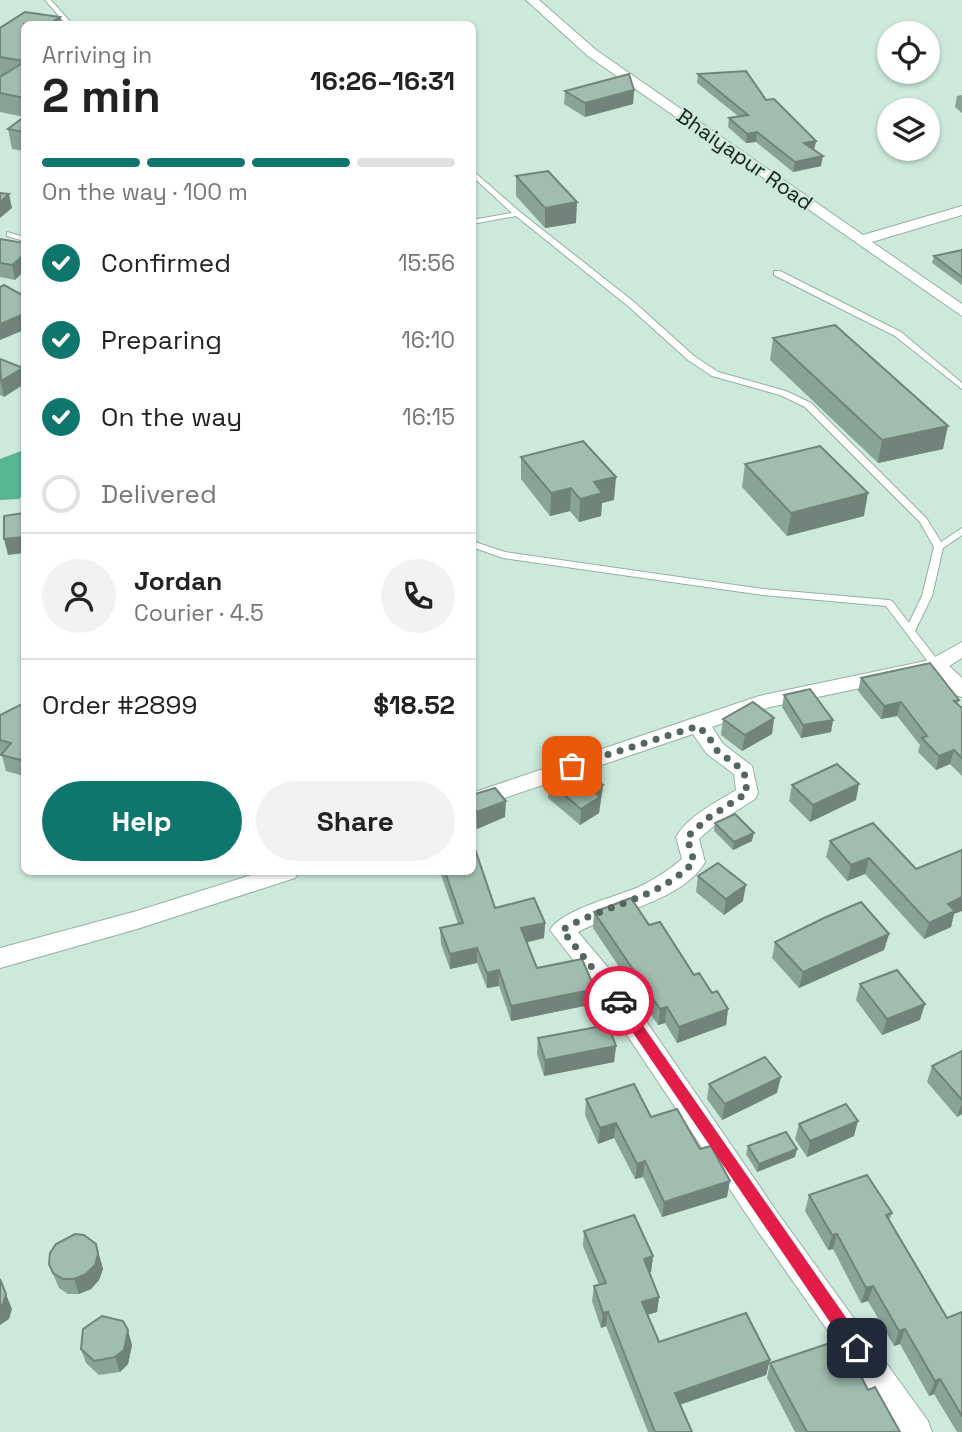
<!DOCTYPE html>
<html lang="en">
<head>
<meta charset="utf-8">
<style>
  :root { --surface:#fff; --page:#f2f2f2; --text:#222; --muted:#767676; --line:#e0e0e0; --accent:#0f766e }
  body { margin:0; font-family:"Space Grotesk",sans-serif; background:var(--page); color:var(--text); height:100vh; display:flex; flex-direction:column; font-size:26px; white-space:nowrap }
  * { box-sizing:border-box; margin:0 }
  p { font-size:23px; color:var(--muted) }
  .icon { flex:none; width:38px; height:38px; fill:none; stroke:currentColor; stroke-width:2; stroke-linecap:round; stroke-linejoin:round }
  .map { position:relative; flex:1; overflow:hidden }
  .side { position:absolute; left:21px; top:21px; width:455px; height:854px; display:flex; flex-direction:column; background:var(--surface); border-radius:10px; box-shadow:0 2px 5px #0004 }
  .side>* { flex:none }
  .fabs { position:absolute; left:877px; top:21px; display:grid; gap:14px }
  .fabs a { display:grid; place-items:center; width:63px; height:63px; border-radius:50%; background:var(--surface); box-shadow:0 2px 5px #0004; font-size:35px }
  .pin { position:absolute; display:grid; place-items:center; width:60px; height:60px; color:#fff; margin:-30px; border-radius:14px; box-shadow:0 4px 10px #0006 }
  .courier { position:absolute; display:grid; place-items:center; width:70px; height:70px; margin:-35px; border:5px solid #e11d48; border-radius:50%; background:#fff; color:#222; box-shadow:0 2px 9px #0007 }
  .headline em { font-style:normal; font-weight:600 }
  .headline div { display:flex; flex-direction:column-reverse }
  .headline { display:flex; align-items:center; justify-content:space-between; height:119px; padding:0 21px }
  h1 { font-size:46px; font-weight:600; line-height:52px }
  .bar { display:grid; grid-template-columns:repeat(4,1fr); gap:10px 7px; align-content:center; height:84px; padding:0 21px }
  .bar i { height:9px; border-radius:5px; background:var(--line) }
  .bar .selected { background:var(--accent) }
  .bar p { grid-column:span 4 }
  .line { display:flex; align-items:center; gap:18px; padding:0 21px; border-top:2px solid var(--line) }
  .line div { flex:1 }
  .round { display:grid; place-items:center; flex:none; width:74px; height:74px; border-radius:37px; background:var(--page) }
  ol { padding:0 21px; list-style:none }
  li { display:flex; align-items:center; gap:21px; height:77px }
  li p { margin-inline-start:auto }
  li .icon { padding:7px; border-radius:50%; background:var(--accent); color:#fff; stroke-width:4 }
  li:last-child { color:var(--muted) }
  li i { width:38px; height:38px; border:4px solid var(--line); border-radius:50% }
  .action { display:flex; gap:14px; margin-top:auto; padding:14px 21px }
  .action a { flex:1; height:80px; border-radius:42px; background:var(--accent); color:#fff; font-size:28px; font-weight:600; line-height:80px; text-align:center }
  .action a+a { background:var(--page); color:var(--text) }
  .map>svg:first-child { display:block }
  .water { fill:#57b592 }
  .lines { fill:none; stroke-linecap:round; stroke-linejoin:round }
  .service-casing { stroke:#94b0a4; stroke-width:2 }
  .minor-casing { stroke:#94b0a4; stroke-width:2 }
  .service { fill:#fff; fill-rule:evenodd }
  .minor { fill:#fff; fill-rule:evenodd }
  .wall { fill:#8aa397 }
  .shaded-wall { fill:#71847b }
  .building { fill:#a1bdb0; stroke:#71847b; stroke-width:2 }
  .route { fill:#e11d48 }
  .done { stroke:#55665f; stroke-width:7; stroke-dasharray:0 12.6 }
  .labels { text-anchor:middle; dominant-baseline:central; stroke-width:5; stroke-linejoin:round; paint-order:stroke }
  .far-street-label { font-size:21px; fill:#15201b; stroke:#cce9dc }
</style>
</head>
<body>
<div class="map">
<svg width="962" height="1432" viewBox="0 0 962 1432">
  <rect width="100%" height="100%" fill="#cce9dc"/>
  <path class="water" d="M24,450v43l-5,6 -19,1v-41z"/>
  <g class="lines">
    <defs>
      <g id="service">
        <path d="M45,0h6l21,24h-6z"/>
        <path d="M472,170l48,42 114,90 60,54 24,16 68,19 25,12 116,116 14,23 21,-14v7l-19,13 -11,48 -17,35 25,32 1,2 -1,2h-8l-46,-61 -123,-11 -260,-37 -31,-11v-6l33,11 258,37 126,11 3,1 17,22 13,-27 12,-49 -14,-25 -115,-115 -25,-12 -68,-19 -24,-16 -60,-54 -112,-90 -44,8v-4l40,-7 -40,-37z"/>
        <path d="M7,232l17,5v4l-17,-5z"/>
        <path d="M774,271h6l121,61 61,51v6l-67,-53 -121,-61z"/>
      </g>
      <g id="minor">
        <path d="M526,0h13l57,50 267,185 99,-29v9l-90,27 90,62v12l-374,-260z"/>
        <path d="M962,642v16l-13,8 13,12v19l-7,-2 -23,-22 -162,34 -58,20 11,17 29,22 6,27 -3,6 -39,25 -17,15 6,23c-20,37 -91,51 -127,70l37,44 162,236 151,209 4,11h-33l-142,-202 -160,-240 -47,-60c11,-20 68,-34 89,-43 16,-8 30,-17 43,-28l-6,-22c12,-21 39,-34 60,-47l-2,-16 -27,-20 -14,-20 -221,75v-16l287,-97 171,-36z"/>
        <path d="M261,872h38l-4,6 -158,51 -137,39v-20l137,-37z"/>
      </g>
    </defs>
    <use href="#service" class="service-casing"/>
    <use href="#minor" class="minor-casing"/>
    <use href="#service" class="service"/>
    <use href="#minor" class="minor"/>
  </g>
  <g class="wall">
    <path d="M60,17l2,7h-38v93l-24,-5v-35l2,-2h-2v-47z"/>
    <path d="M698,74l68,26 50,41 -2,9 7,16 -28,6 -37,-30 -10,1 -18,-16 1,-9 9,-2 -41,-33z"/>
    <path d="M634,90l-1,14 -48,13 -21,-13 1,-13z"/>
    <path d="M962,95v18l-7,-6 2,-11z"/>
    <path d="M24,117v34l-12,-2 -4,-20z"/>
    <path d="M516,176l60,47 -31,5 -29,-32z"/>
    <path d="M0,239l24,4v28l-9,9 -15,-3z"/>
    <path d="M962,250v35l-30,-22 2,-7z"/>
    <path d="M773,338l170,111 -65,14 -108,-103z"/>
    <path d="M0,359l23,9 1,6v10l-20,13 -4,-2z"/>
    <path d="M521,457l93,43 -12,3 -1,13 -22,6 -9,-11 -20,5 -29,-37z"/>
    <path d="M745,464l119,52 -77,20 -45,-49z"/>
    <path d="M861,678l98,22 -1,4 4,4v68l-12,-12 -14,6 -18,-18 2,-7 -23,-29 -16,3 -23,-28z"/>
    <path d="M784,695l49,25 -2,12 -30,6 -19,-31z"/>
    <path d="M24,703v73l-18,-5 -4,-15 -2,-1v-40z"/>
    <path d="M774,718l-2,16 -30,17 -21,-16 2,-16z"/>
    <path d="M574,776l29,9 -4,28 -19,12 -32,-27 1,-16z"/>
    <path d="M792,785l64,15 -46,22 -21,-21z"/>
    <path d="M472,807l33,10 -28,12 -5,-6z"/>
    <path d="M715,823l37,18 -19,9 -19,-19z"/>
    <path d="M873,823l81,91 -3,13 -27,12 -59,-65 -18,7 -21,-24 4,-16z"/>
    <path d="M440,872h32l23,36 50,15 -1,15 -17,4 10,26 58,21 -1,15 -83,17 -12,-35 -12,2 -10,-25 -27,6 -9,-25 -1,-16 18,-4z"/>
    <path d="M698,876l45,25 -19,14 -28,-23z"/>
    <path d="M594,912l55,13 45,50 34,34 -2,16 -49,18 -12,-20 -7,2 -65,-97z"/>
    <path d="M889,934l-5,16 -85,38 -27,-30 3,-16z"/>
    <path d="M860,984l60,36 -38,15 -26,-35z"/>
    <path d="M538,1038l78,8 -2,16 -70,14 -7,-22z"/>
    <path d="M962,1051v63l-5,3 -30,-35 5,-16z"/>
    <path d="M709,1084l68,9 -55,27 -15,-21z"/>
    <path d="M586,1099l65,18 76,80 -65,20 -19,-40 -8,2 -21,-41 -16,6 -13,-29z"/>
    <path d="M799,1124l55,12 -47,21 -12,-18z"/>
    <path d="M748,1146l47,11 -38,15 -11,-18z"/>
    <path d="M809,1195l83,18 -3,8 58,97 15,-6v120h-5l-23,-38 -5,2 -29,-52 -6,2 -26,-45 -7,2 -28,-54 -5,1 -23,-39z"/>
    <path d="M584,1231l69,25 -2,16h-2l10,25 -2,15 -10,3 12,27 111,18 -4,15 -86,30 12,27h-44l-42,-106 -5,2 -9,-27 2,-15 5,-1 -16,-39z"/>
    <path d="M96,1244l7,25 -4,11 -8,9 -12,5h-11l-9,-6 -10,-24z"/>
    <path d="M132,1345l-4,19 -8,8 -21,3 -13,-12 -5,-14z"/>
    <path d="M770,1363l98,27 32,42h-105l-28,-54z"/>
  </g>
  <g class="shaded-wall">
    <path d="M60,17l2,7h-13z"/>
    <path d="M634,90l-1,14 -48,13v-14z"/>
    <path d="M757,132l-1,10 -10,1 1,-9z"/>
    <path d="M816,141l-2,9 -10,-7z"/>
    <path d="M823,156l-2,10 -28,6 2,-10z"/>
    <path d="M9,194l3,14 -12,10v-16z"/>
    <path d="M577,202l-1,21 -31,5v-20z"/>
    <path d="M24,255v16l-9,9 -3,-15z"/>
    <path d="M24,314v16l-24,10v-16z"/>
    <path d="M23,368l1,16 -20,13 -3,-16z"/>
    <path d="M948,426l-5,23 -65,14 4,-23z"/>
    <path d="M616,477l-2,23 -12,3 -1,13 -22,6 1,-23 14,-17z"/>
    <path d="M571,488l-1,23 -20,5 1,-23z"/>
    <path d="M868,493l-4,23 -77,20 4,-23z"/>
    <path d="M24,537v16l-16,2 -4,-16z"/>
    <path d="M901,702l-4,14 -16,3 3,-13z"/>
    <path d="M774,718l-2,16 -30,17 3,-16z"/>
    <path d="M833,720l-2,12 -30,6 2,-13z"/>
    <path d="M954,750l-4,14 -14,6 3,-14z"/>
    <path d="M24,755v18l-3,-13z"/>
    <path d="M859,784l-3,16 -46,22 3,-17z"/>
    <path d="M603,785l-4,28 -19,12 1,-16 12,-18z"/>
    <path d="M506,801l-1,16 -28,12v-17z"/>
    <path d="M754,833l-2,8 -19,9 1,-8z"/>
    <path d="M869,858l-4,16 -18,7 4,-16z"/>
    <path d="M746,885l-3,16 -19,14 2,-16z"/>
    <path d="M962,897v14l-8,3 -3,13 -27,12 5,-16 19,-19z"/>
    <path d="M545,923l-1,15 -24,6 1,-16z"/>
    <path d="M889,934l-5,16 -85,38 4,-16z"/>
    <path d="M477,948v15l-27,6v-15z"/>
    <path d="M499,970v16l-12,2v-15z"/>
    <path d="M595,989l-1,15 -83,17v-15z"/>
    <path d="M925,1004l-5,16 -38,15 5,-16z"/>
    <path d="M667,1007l-2,16 -7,2 2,-16z"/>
    <path d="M728,1009l-2,16 -49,18 2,-16z"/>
    <path d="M616,1046l-2,16 -70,14 1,-16z"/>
    <path d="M781,1077l-4,16 -55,27 3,-16z"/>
    <path d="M962,1103v11l-5,3z"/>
    <path d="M858,1121l-4,15 -47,21 3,-16z"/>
    <path d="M616,1123l-2,15 -16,6 2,-16z"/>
    <path d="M797,1149l-2,8 -38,15 2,-8z"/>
    <path d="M645,1161l-2,16 -8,2 2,-15z"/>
    <path d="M730,1181l-3,16 -65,20 2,-15z"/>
    <path d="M837,1234l-4,15 -5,1 4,-15z"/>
    <path d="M96,1244l7,25 -4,11 -8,9 -12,5 -5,-15z"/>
    <path d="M653,1256l-2,16 -9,2 2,-15z"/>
    <path d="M873,1286l-5,15 -7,2 5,-15z"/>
    <path d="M6,1294l6,15 -3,10 -9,6v-19z"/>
    <path d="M659,1297l-2,15 -17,5 2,-15z"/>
    <path d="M608,1312l-2,14 -5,2 2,-15z"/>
    <path d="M905,1329l-5,15 -6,2 5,-15z"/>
    <path d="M128,1330l4,15 -4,19 -8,8 -5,-15z"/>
    <path d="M770,1360l-4,15 -94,32 3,-14z"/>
    <path d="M940,1379l-6,15 -5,2 6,-15z"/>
  </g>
  <g class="building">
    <path d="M25,12l35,5 -11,7h-25v37l-24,-4v-29z"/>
    <path d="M24,62v36l-24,-5v-16z"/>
    <path d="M746,71l20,29 8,-1 42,42 -12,2 19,13 -28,6 -38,-30 -10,2 -18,-16 19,-3 -50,-41z"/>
    <path d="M629,74l5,16 -49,13 -20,-12z"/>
    <path d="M24,117v15l-16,-3z"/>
    <path d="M548,171l29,31 -32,6 -29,-32z"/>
    <path d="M0,193l9,1 -9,8z"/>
    <path d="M0,239l24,4v12l-12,10 -12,-2z"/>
    <path d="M962,250v27l-28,-21z"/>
    <path d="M4,285l20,11v18l-24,10v-37z"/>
    <path d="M835,325l113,101 -66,14 -109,-102z"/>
    <path d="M0,359l23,9 -22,13z"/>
    <path d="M583,441l33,36 -22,5 8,11 -22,6 -9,-11 -20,5 -30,-36z"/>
    <path d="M820,446l48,47 -77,20 -46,-49z"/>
    <path d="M24,513v24l-20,2v-23z"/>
    <path d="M930,663l29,37 -5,1 8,7v50l-8,-8 -15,6 -17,-18 5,-2 -26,-34 -17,4 -23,-28z"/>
    <path d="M810,689l23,31 -30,5 -19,-30z"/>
    <path d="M753,702l21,16 -29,17 -22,-16z"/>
    <path d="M24,703v52l-3,5 -20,-5 10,-12 -11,-3v-25z"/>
    <path d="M837,764l22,20 -46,21 -21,-20z"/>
    <path d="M584,770l19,15 -10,6 7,6 -19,12 -32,-27 19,-11 6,5z"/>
    <path d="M495,788l11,13 -29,11 -5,-5v-12z"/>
    <path d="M735,814l19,19 -20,9 -19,-19z"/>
    <path d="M873,823l43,46 46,-19v47l-14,7 7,7 -26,12 -60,-65 -18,7 -21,-24z"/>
    <path d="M472,840l23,68 39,-10 11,25 -24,5 16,40 45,-9 13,30 -84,17 -12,-36 -12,3 -10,-25 -27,6 -10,-26 23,-5 -18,-51h27z"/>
    <path d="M718,863l28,22 -20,14 -28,-23z"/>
    <path d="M631,898l18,27 11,-3 34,53 5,-2 13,20 5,-2 11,18 -49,18 -12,-20 -7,2 -66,-97z"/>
    <path d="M861,902l28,32 -86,38 -28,-30 49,-24z"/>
    <path d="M897,970l28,34 -38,15 -27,-35z"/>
    <path d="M608,1025l8,21 -71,14 -7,-22z"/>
    <path d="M962,1051v49l-30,-34z"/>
    <path d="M765,1057l16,20 -56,27 -16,-20z"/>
    <path d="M634,1084l17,33 26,-8 23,40 11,-3 19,35 -66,21 -19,-41 -8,3 -21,-41 -16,5 -14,-29z"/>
    <path d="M846,1104l12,17 -48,20 -11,-17z"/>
    <path d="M786,1132l11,17 -38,15 -11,-18z"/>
    <path d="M867,1175l25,38 -6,2 61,103 15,-6v104l-22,-37 -5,2 -30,-52 -6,2 -26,-45 -7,2 -29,-54 -5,1 -23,-40z"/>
    <path d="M634,1215l19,41 -9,3 15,38 -17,5 17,40 87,-29 24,47 -95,33 17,39h-37l-47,-120 -5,1 -9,-27 12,-3 -22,-52z"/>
    <path d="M75,1234l9,1 12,9 2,10 -3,11 -9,9 -12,5h-11l-10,-6 -4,-9 1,-11 6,-9z"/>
    <path d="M0,1279l6,15 -3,10 -3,2z"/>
    <path d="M102,1316l21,5 5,9 -4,20 -9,7 -21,4 -13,-12 2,-20z"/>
    <path d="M842,1339l26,51 7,-3 25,45h-93l-37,-69z"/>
  </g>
  <path class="route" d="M619,996l4,1 240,345v11h-12l-237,-348 -2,-4z"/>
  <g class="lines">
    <path class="done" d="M572,766l126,-40 11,11 6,12 29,22 3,22 -39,25 -21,19 7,25c-37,38 -88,42 -132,68l57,71"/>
  </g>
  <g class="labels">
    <g class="far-street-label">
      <text transform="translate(745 159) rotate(35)">Bhaiyapur Road</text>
    </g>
  </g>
</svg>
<div class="fabs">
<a><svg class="icon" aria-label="locate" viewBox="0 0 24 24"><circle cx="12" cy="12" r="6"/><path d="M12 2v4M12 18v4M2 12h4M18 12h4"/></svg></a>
<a><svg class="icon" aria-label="layers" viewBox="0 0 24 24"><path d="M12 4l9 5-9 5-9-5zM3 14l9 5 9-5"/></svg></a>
</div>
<div class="pin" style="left:572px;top:766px;background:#ea580c"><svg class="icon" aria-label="bag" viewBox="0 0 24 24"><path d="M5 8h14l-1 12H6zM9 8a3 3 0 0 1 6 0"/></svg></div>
<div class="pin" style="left:857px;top:1348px;background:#1f2937"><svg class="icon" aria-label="home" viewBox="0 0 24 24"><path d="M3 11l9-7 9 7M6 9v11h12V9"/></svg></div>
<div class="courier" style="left:619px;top:1001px"><svg class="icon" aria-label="car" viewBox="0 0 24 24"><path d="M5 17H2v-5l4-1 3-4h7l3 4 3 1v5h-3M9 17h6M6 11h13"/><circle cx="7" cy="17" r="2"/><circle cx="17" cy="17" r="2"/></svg></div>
<section class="side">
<div class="headline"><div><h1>2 min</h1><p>Arriving in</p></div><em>16:26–16:31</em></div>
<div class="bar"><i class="selected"></i><i class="selected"></i><i class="selected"></i><i></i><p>On the way · 100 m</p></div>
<ol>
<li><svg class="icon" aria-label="check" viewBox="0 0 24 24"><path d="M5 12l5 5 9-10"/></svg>Confirmed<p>15:56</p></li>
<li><svg class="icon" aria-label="check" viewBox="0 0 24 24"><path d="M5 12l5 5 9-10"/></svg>Preparing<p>16:10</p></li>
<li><svg class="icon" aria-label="check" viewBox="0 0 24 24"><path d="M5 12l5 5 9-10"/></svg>On the way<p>16:15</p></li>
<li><i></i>Delivered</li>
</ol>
<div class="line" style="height:126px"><a class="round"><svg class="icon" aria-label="person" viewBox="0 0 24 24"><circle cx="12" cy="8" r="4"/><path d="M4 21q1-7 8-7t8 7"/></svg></a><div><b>Jordan</b><p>Courier · 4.5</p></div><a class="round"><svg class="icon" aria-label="phone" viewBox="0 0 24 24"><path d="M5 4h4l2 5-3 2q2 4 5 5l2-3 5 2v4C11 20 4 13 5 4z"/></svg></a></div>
<div class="line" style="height:91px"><div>Order #2899</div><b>$18.52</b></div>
<div class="action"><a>Help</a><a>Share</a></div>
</section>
</div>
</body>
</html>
